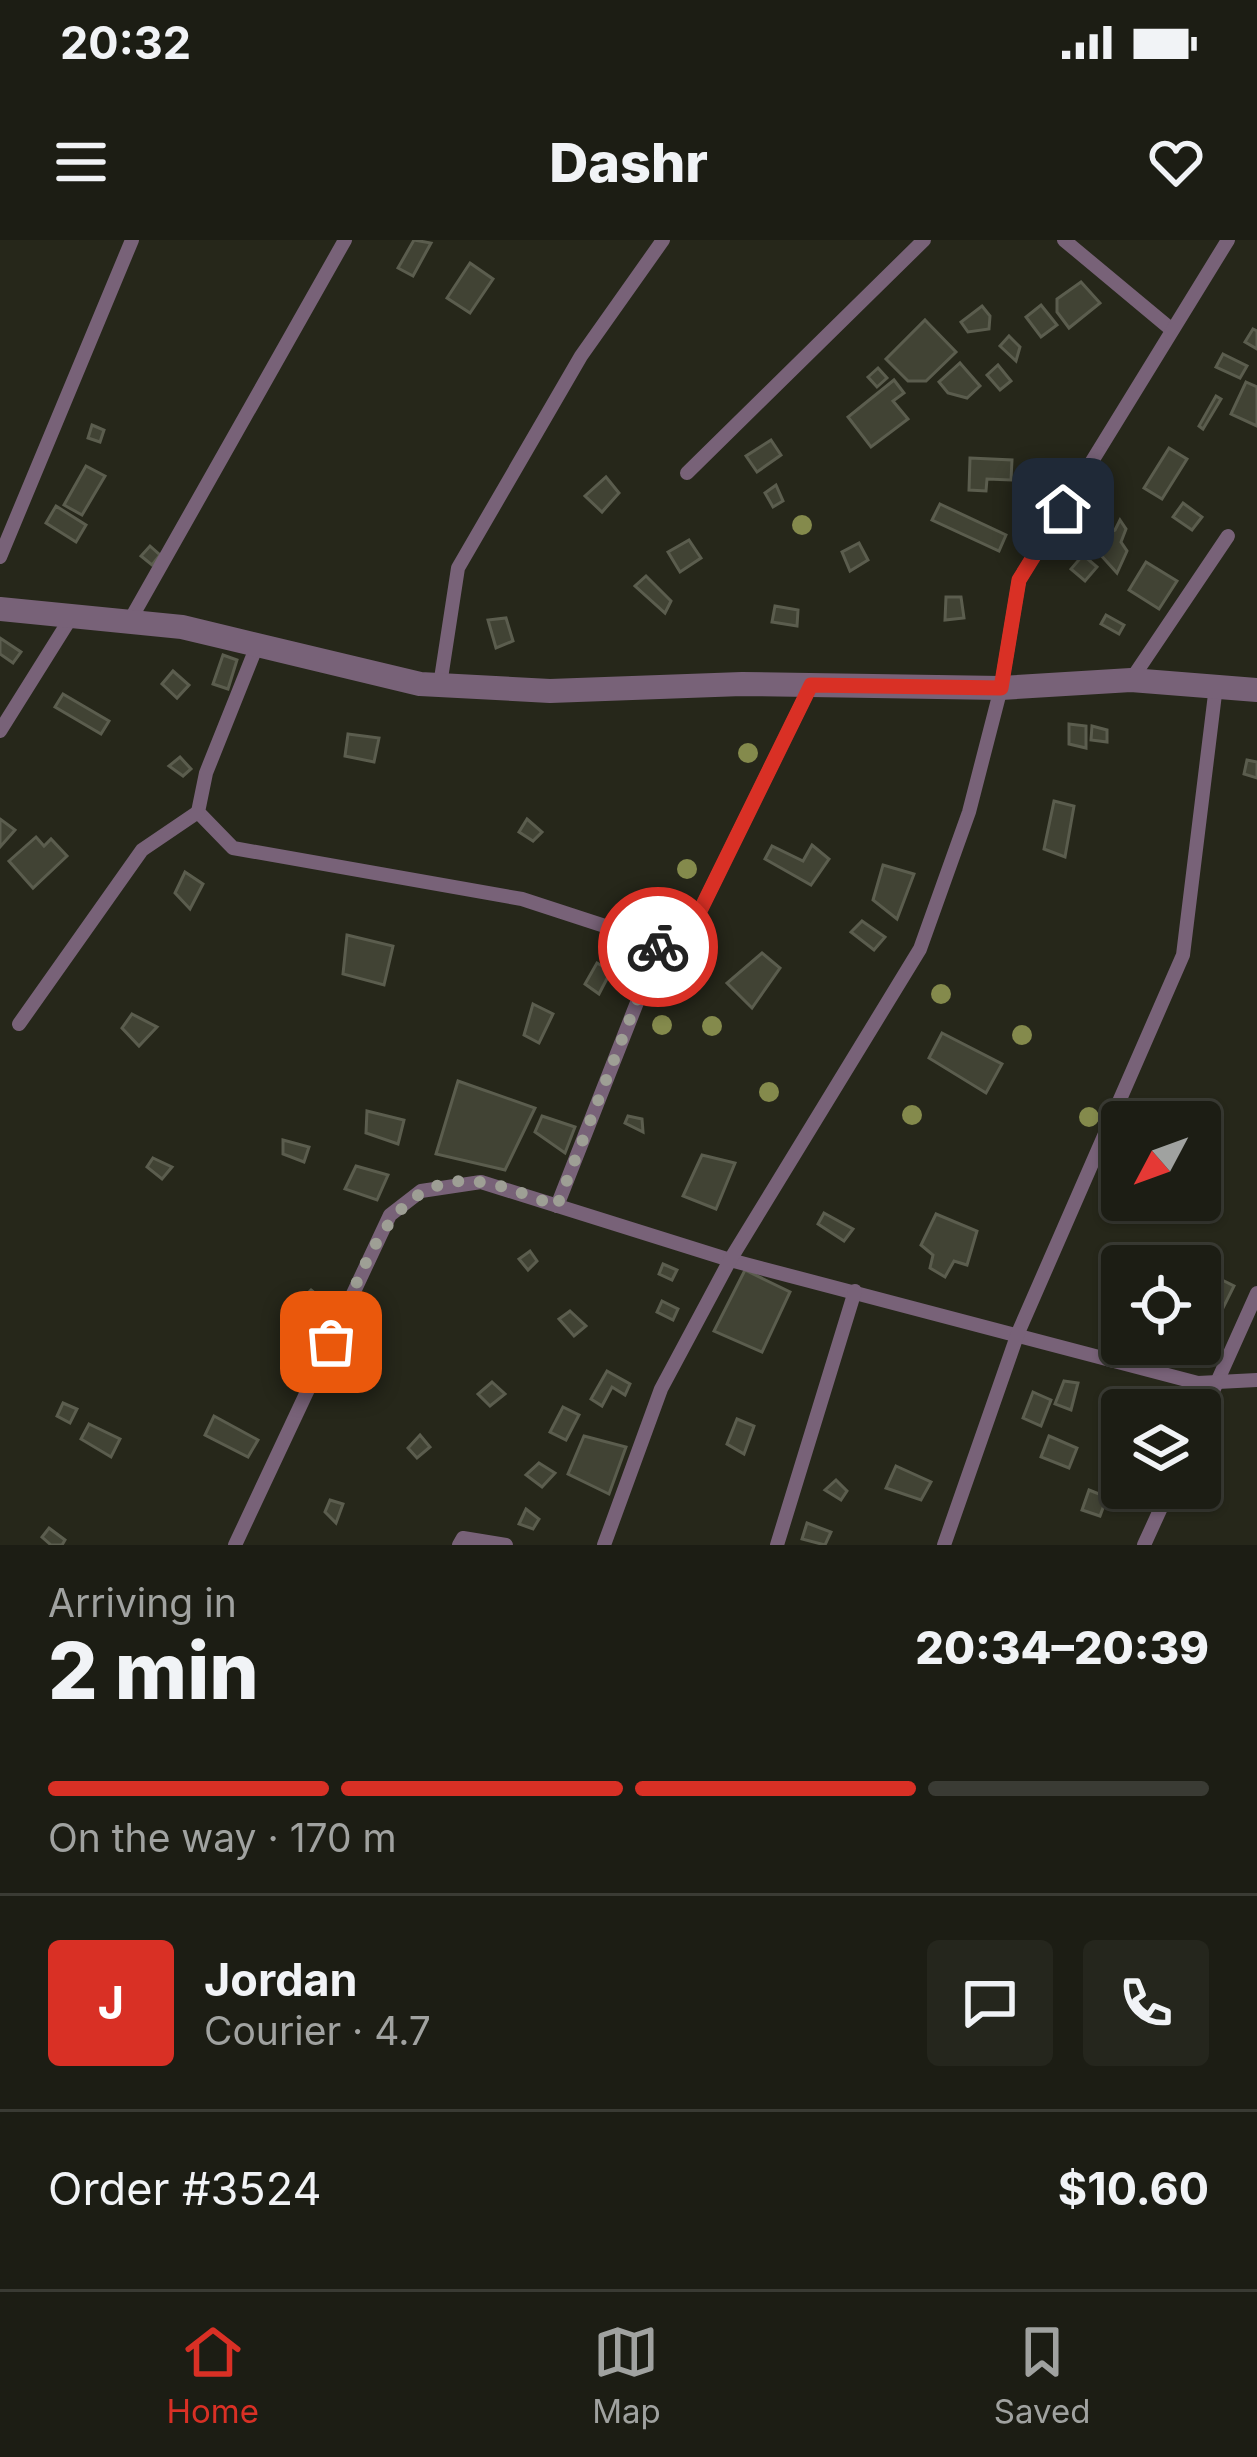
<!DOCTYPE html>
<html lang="en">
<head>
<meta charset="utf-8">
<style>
  :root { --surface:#1c1d14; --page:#25261d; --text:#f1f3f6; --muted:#a0a2a0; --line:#3a3b34; --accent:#d93025 }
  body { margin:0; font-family:Inter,sans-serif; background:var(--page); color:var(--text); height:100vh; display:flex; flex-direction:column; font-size:45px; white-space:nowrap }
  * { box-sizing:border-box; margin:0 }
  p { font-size:39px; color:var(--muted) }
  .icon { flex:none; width:66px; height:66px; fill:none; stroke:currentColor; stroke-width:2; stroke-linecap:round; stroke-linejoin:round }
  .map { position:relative; height:1305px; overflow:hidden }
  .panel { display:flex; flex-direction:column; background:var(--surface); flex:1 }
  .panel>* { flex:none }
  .needle { width:78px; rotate:229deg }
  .controls { position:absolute; left:1101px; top:861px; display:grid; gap:24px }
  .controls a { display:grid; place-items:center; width:120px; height:120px; border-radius:12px; background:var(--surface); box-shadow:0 3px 9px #0004,0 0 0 3px var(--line); font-size:60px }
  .pin { position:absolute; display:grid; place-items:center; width:102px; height:102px; color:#fff; margin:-51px; border-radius:24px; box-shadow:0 6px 18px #0006 }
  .courier { position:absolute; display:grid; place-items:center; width:120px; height:120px; margin:-60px; border:9px solid #d93025; border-radius:50%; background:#fff; color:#222; box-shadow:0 3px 15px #0007 }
  .summary em { font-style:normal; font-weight:800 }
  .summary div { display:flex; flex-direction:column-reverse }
  .summary { display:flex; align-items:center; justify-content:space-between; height:204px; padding:0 48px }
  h1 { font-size:78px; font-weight:800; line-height:90px }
  .bar { display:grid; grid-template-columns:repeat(4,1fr); gap:18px 12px; align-content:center; height:144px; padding:0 48px }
  .bar i { height:15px; border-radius:9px; background:var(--line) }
  .bar .selected { background:var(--accent) }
  .bar p { grid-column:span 4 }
  .line { display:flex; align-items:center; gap:30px; padding:0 48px; border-top:3px solid var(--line) }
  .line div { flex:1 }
  .round { display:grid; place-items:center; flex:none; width:126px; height:126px; border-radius:12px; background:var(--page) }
  .status { display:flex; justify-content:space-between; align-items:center; height:84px; padding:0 60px; background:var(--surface); direction:ltr }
  .status svg { height:33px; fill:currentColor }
  header { display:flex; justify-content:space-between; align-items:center; height:156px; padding:0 48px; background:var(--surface); font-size:54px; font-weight:800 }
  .dock { display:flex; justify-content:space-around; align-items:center; height:168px; border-top:3px solid var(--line); background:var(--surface); font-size:33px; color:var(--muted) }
  .dock a { display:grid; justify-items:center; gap:6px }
  .dock .selected { color:var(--accent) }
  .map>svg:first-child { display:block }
  .building { fill:#414334; stroke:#5b5d4e; stroke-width:3 }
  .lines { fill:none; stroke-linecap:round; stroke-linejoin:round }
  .lane { stroke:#786278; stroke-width:14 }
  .street { stroke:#786278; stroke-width:24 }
  .tree { fill:#848a4c }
  .done { stroke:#9e9f95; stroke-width:12; stroke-dasharray:0 21.6 }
  .route { stroke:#d93025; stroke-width:15 }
</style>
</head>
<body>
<div class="status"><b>20:32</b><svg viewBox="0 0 49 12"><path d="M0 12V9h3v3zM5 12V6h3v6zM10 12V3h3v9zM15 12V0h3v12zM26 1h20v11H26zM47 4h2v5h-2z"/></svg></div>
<header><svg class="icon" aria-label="menu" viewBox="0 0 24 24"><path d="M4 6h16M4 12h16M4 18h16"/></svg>Dashr<svg class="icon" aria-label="heart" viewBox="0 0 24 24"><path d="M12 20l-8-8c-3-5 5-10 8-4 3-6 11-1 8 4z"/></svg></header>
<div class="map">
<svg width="1257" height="1305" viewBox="0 0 1257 1305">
  <rect width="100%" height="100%" fill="#26271a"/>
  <g class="building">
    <path d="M414,0l17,3 -18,33 -15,-8z"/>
    <path d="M470,23l23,16 -23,34 -23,-15z"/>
    <path d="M1081,42l19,21 -31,25 -12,-16v-13z"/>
    <path d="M1041,65l16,20 -16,12 -15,-20z"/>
    <path d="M982,66l8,10 -1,13 -21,3 -7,-10z"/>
    <path d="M925,80l31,32 -30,29h-18l-22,-22z"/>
    <path d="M1253,89l4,2v18l-12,-7z"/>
    <path d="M1009,96l11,11 -4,14 -16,-15z"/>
    <path d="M1223,114l24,12 -7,12 -24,-11z"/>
    <path d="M960,123l20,23 -13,12 -19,-5 -9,-11z"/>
    <path d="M998,125l13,16 -11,9 -13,-15z"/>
    <path d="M878,128l9,10 -10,9 -9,-10z"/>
    <path d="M894,140l10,13 -11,8 15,18 -37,28 -23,-30z"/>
    <path d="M1246,142l11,5v39l-26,-12z"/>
    <path d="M1216,156l5,3 -18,30 -4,-3z"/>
    <path d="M92,185l12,5 -4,12 -12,-4z"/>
    <path d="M771,200l10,15 -24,17 -11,-16z"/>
    <path d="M1169,208l18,11 -25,40 -18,-11z"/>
    <path d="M970,218l42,2 -1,20 -24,-1 -1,12 -17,-1z"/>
    <path d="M86,226l19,10 -23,39 -18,-10z"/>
    <path d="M606,237l13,16 -17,19 -17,-16z"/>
    <path d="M776,245l7,16 -10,6 -8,-14z"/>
    <path d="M1183,263l19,14 -10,13 -19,-13z"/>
    <path d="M940,264l66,31 -7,16 -67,-31z"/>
    <path d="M56,266l30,19 -10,17 -30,-19z"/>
    <path d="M1120,280l6,9 -5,13 6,9 -10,22 -28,-31 26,-12z"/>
    <path d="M689,300l12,18 -21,14 -12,-20z"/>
    <path d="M859,303l9,17 -18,11 -8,-19z"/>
    <path d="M150,306l10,9 -8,10 -11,-9z"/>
    <path d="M1083,315l14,12 -12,14 -14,-12z"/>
    <path d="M1146,322l31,19 -18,28 -30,-19z"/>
    <path d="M646,336l25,25 -6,12 -30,-27z"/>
    <path d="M946,357h15l3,21 -19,2z"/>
    <path d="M775,366l23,4 -1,16 -25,-4z"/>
    <path d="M1106,375l18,10 -5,9 -18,-10z"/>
    <path d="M506,378l7,23 -17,7 -8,-28z"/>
    <path d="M0,398l21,14 -8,11 -13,-9z"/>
    <path d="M223,415l14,5 -9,29 -15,-5z"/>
    <path d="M173,431l16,14 -12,13 -15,-14z"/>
    <path d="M63,454l46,27 -8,13 -46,-27z"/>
    <path d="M1069,484l17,2v22l-17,-4z"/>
    <path d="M1092,486l15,4v12l-16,-2z"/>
    <path d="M348,494l31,4 -5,24 -29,-6z"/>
    <path d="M180,517l11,12 -8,7 -14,-10z"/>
    <path d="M1247,520l10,2v16l-13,-4z"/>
    <path d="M1054,561l20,5 -9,51 -21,-8z"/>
    <path d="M0,579l15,11 -15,17z"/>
    <path d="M527,579l15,13 -9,9 -14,-9z"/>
    <path d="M36,597l8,9 7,-7 16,17 -34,32 -24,-27z"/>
    <path d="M812,605l17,14 -18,26 -46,-26 7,-13 31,15z"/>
    <path d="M883,625l31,9 -17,45 -24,-19z"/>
    <path d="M185,632l18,12 -13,25 -15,-16z"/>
    <path d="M862,681l23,16 -11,13 -23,-18z"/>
    <path d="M347,695l46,11 -9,39 -41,-11z"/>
    <path d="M762,713l18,15 -28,40 -25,-25z"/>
    <path d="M597,723l14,8 -12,23 -14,-10z"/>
    <path d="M533,764l20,10 -14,29 -15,-8z"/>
    <path d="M132,774l25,13 -18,19 -17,-18z"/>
    <path d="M942,793l60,31 -16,29 -57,-35z"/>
    <path d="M458,841l77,27 -30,62 -69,-16z"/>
    <path d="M367,871l37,9 -6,24 -32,-11z"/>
    <path d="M542,876l33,11 -10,26 -30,-21z"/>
    <path d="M628,876l14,3 1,13 -18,-9z"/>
    <path d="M283,900l26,7 -5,15 -21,-8z"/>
    <path d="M702,915l33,8 -19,46 -33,-13z"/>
    <path d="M153,918l19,9 -10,12 -15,-12z"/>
    <path d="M356,926l32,9 -11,25 -32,-11z"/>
    <path d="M824,973l29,16 -9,12 -26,-17z"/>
    <path d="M936,974l41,17 -10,34 -13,-4 -9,16 -15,-9 3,-13 -12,-10z"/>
    <path d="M530,1011l7,10 -9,9 -9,-11z"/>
    <path d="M663,1024l14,6 -5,10 -13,-6z"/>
    <path d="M745,1030l45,22 -28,60 -48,-21z"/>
    <path d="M1210,1034l24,12 -11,22 -23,-11z"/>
    <path d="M311,1050l19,16 -11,8 -17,-15z"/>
    <path d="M662,1061l16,8 -5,11 -16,-8z"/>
    <path d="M570,1071l16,15 -12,10 -15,-17z"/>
    <path d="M1200,1071l21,10 -10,21 -11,-5z"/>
    <path d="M607,1131l23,13 -5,11 -13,-8 -10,19 -11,-7z"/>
    <path d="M1064,1141l14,2 -7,27 -16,-6z"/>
    <path d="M492,1142l13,12 -15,12 -12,-12z"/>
    <path d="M1033,1152l18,8 -10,26 -18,-8z"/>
    <path d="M63,1163l14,6 -7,14 -13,-7z"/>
    <path d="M563,1167l16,8 -13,25 -16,-8z"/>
    <path d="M214,1176l44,24 -10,17 -43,-22z"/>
    <path d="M737,1179l17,7 -10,28 -17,-10z"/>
    <path d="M89,1184l31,15 -9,18 -30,-18z"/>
    <path d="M1119,1188l3,1v22l-13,-8z"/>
    <path d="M420,1195l10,12 -13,11 -9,-10z"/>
    <path d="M584,1196l42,11 -17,47 -41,-20z"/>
    <path d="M1049,1196l28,12 -8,20 -28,-11z"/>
    <path d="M539,1223l16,10 -13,14 -16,-12z"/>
    <path d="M896,1226l35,16 -10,18 -35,-12z"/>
    <path d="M836,1240l11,11 -6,9 -16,-10z"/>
    <path d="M1089,1250l18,7 -7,19 -18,-6z"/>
    <path d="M330,1260l13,4 -7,19 -11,-11z"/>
    <path d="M526,1269l13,10 -6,10 -14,-5z"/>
    <path d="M807,1283l24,9 -6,13 -23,-6z"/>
    <path d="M49,1288l16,12 -3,5h-11l-9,-8z"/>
  </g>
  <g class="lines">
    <g class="lane">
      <path d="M1064,0l108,90"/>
      <path d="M687,233l237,-233"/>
      <path d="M0,317l132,-317"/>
      <path d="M129,382l216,-382"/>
      <path d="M258,403l-52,130 -8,39 35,36 289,51 138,45 39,-31 112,-228"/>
      <path d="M1131,440l97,-144"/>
      <path d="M440,445l18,-117 123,-212 82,-116"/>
      <path d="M0,491l72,-115"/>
      <path d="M19,784l123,-174 56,-38"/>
      <path d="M557,966l103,-262"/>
      <path d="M1200,1180l57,-127"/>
      <path d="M235,1305l155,-330 31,-24 60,-9 249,78 468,123 59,-3"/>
      <path d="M459,1305l4,-7 43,7"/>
      <path d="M604,1305l57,-156 69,-129 190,-311 49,-137 32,-124 18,-108 209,-340"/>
      <path d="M777,1305l78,-254"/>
      <path d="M944,1305l74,-212 165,-378 33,-269"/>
      <path d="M1144,1305l26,-57"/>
    </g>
    <path class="street" d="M0,369l182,18 238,57 130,7 192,-7 259,4 130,-8 126,10"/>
  </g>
  <g class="tree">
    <circle cx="802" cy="285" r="10"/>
    <circle cx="748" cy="513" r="10"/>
    <circle cx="687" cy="629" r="10"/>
    <circle cx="941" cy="754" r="10"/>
    <circle cx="662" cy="785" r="10"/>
    <circle cx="712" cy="786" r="10"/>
    <circle cx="1022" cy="795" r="10"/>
    <circle cx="769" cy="852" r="10"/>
    <circle cx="912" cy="875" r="10"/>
    <circle cx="1089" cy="877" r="10"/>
  </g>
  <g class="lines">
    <path class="done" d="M331,1102c32,-67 58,-177 155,-159 24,4 48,15 71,23l101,-259"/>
    <path class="route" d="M658,707l41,-34 112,-228 190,3 18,-108 44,-71"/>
  </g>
</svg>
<div class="controls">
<a><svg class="needle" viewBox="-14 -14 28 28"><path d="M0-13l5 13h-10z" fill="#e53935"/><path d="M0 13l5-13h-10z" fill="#a0a2a0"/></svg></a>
<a><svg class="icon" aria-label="locate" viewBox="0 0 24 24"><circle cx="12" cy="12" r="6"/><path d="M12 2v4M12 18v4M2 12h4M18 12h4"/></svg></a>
<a><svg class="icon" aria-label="layers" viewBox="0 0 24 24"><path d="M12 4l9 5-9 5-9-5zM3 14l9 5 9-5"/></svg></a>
</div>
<div class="pin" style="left:331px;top:1102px;background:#ea580c"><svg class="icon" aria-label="bag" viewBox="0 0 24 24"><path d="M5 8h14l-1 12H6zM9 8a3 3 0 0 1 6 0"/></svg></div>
<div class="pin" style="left:1063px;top:269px;background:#1f2937"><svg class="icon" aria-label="home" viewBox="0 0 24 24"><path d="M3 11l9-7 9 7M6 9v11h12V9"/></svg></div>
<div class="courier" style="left:658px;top:707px"><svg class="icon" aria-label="bike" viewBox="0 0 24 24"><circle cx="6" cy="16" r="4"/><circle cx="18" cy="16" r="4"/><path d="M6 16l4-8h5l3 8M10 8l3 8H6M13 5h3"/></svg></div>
</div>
<section class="panel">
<div class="summary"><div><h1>2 min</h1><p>Arriving in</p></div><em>20:34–20:39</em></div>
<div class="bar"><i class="selected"></i><i class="selected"></i><i class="selected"></i><i></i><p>On the way · 170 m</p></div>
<div class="line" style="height:216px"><b class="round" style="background:var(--accent);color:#fff">J</b><div><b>Jordan</b><p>Courier · 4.7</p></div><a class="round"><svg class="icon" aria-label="chat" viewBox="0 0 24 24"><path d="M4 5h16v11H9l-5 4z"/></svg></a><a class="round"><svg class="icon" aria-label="phone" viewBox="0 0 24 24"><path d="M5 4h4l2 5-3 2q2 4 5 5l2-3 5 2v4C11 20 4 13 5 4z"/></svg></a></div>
<div class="line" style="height:156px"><div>Order #3524</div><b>$10.60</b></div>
</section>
<nav class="dock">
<a class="selected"><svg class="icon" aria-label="home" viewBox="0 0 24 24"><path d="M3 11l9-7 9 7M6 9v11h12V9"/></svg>Home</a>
<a><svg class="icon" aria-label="map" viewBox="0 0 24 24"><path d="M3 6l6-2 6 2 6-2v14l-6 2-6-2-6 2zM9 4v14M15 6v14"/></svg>Map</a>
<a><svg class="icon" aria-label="saved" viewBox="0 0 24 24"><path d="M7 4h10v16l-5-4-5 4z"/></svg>Saved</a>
</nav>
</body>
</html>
